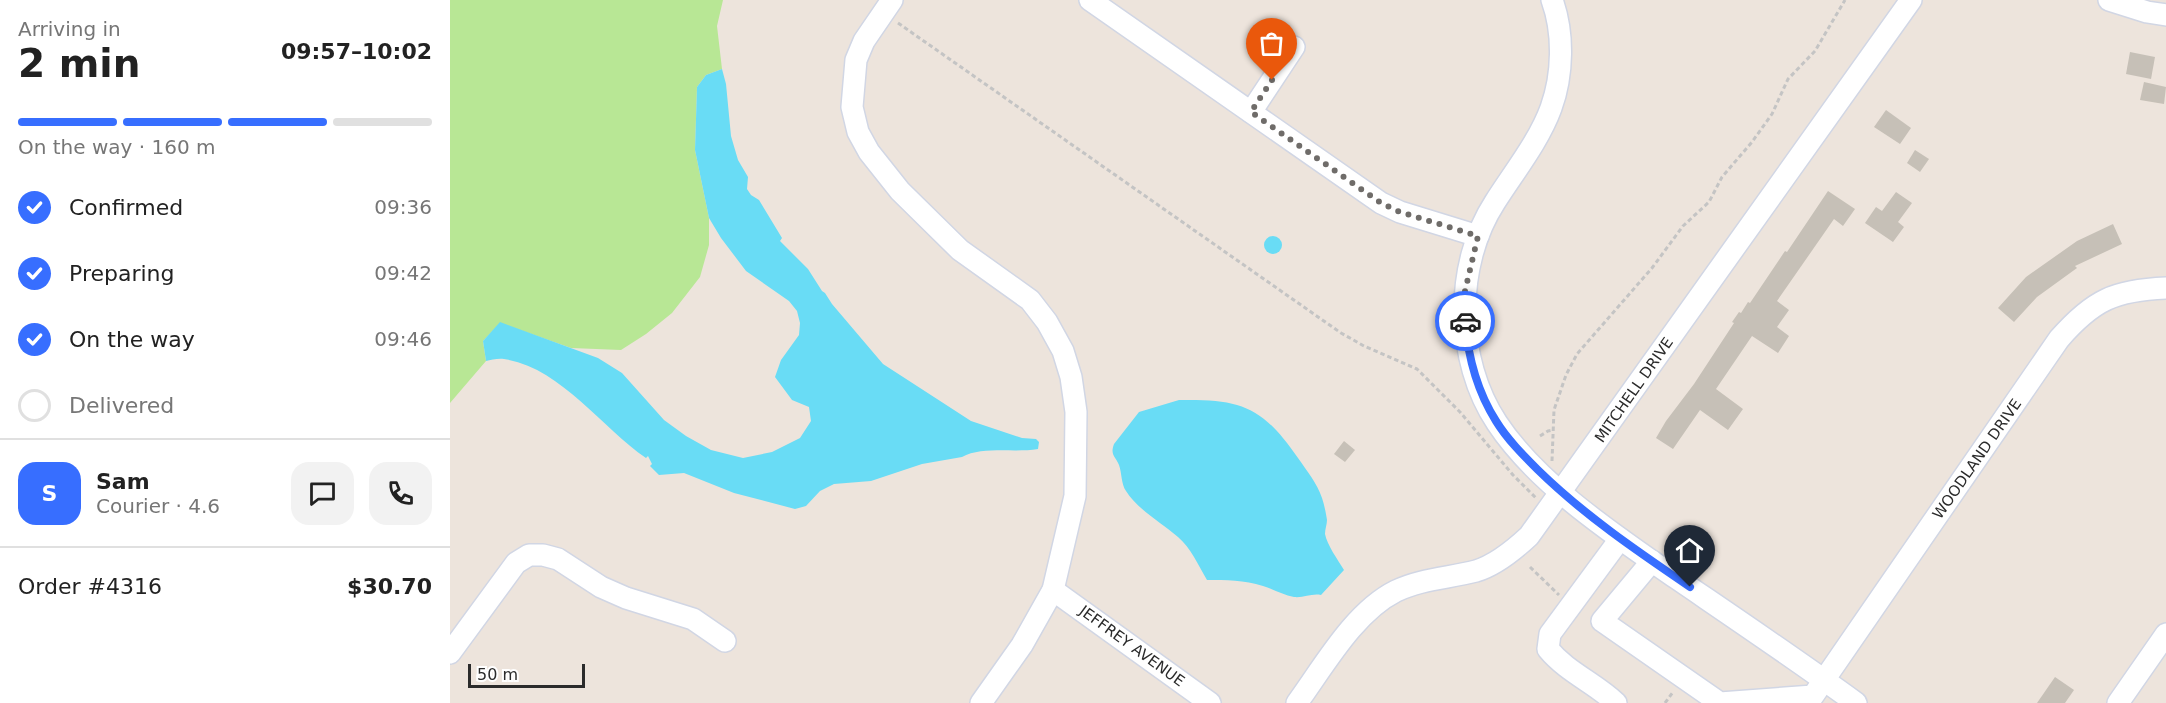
<!DOCTYPE html>
<html lang="en">
<head>
<meta charset="utf-8">
<style>
  :root { --surface:#fff; --page:#f2f2f2; --text:#222; --muted:#767676; --line:#e0e0e0; --accent:#376eff }
  body { margin:0; font-family:"DejaVu Sans",sans-serif; background:var(--page); color:var(--text); height:100vh; display:flex; flex-direction:column; font-size:22px; white-space:nowrap }
  * { box-sizing:border-box; margin:0 }
  p { font-size:20px; color:var(--muted) }
  .icon { flex:none; width:33px; height:33px; fill:none; stroke:currentColor; stroke-width:2; stroke-linecap:round; stroke-linejoin:round }
  .map { position:relative; flex:1; overflow:hidden }
  .drawer { display:flex; flex-direction:column; background:var(--surface); width:450px }
  .drawer>* { flex:none }
  .scale { position:absolute; left:18px; bottom:15px; width:117px; box-sizing:border-box; padding-left:6px; border:3px solid #2b2b2b; border-top:0; font-size:16px; line-height:21px; white-space:nowrap; color:#2b2b2b; -webkit-text-stroke:4px #fff; paint-order:stroke }
  .pin { position:absolute; display:grid; place-items:center; width:51px; height:51px; color:#fff; margin:-62px -26px; border-radius:50% 50% 50% 0; rotate:-45deg; box-shadow:0 0 6px #0007 }
  .pin .icon { rotate:45deg }
  .courier { position:absolute; display:grid; place-items:center; width:60px; height:60px; margin:-30px; border:4px solid #376eff; border-radius:50%; background:#fff; color:#222; box-shadow:0 2px 8px #0007 }
  .overview em { font-style:normal; font-weight:700 }
  .overview div { display:flex; flex-direction:column-reverse }
  .overview { display:flex; align-items:center; justify-content:space-between; height:102px; padding:0 18px }
  h1 { font-size:39px; font-weight:700; line-height:45px }
  .bar { display:grid; grid-template-columns:repeat(4,1fr); gap:9px 6px; align-content:center; height:72px; padding:0 18px }
  .bar i { height:8px; border-radius:4px; background:var(--line) }
  .bar .selected { background:var(--accent) }
  .bar p { grid-column:span 4 }
  .line { display:flex; align-items:center; gap:15px; padding:0 18px; border-top:2px solid var(--line) }
  .line div { flex:1 }
  .round { display:grid; place-items:center; flex:none; width:63px; height:63px; border-radius:18px; background:var(--page) }
  ol { padding:0 18px; list-style:none }
  li { display:flex; align-items:center; gap:18px; height:66px }
  li p { margin-inline-start:auto }
  li .icon { padding:6px; border-radius:50%; background:var(--accent); color:#fff; stroke-width:4 }
  li:last-child { color:var(--muted) }
  li i { width:33px; height:33px; border:3px solid var(--line); border-radius:50% }
  main { display:flex; flex:1; min-height:0 }
  .map>svg:first-child { display:block }
  .green { fill:#b8e795 }
  .water { fill:#69dcf5 }
  .building { fill:#c6c0b7 }
  .lines { fill:none; stroke-linecap:round; stroke-linejoin:round }
  .minor-casing { stroke:#d1d6e4; stroke-width:24 }
  .path { stroke:#c4c4c4; stroke-width:3; stroke-dasharray:4.5 3; stroke-linecap:butt }
  .minor { stroke:#fff; stroke-width:21 }
  .done { stroke:#6f6c69; stroke-width:6; stroke-dasharray:0 10.8 }
  .route { stroke:#376eff; stroke-width:8 }
  .labels { text-anchor:middle; dominant-baseline:central; stroke-width:5; stroke-linejoin:round; paint-order:stroke }
  .street-label { font-size:15px; fill:#2b2b2b; stroke:#fff }
</style>
</head>
<body>
<main>
<section class="drawer">
<div class="overview"><div><h1>2 min</h1><p>Arriving in</p></div><em>09:57–10:02</em></div>
<div class="bar"><i class="selected"></i><i class="selected"></i><i class="selected"></i><i></i><p>On the way · 160 m</p></div>
<ol>
<li><svg class="icon" aria-label="check" viewBox="0 0 24 24"><path d="M5 12l5 5 9-10"/></svg>Confirmed<p>09:36</p></li>
<li><svg class="icon" aria-label="check" viewBox="0 0 24 24"><path d="M5 12l5 5 9-10"/></svg>Preparing<p>09:42</p></li>
<li><svg class="icon" aria-label="check" viewBox="0 0 24 24"><path d="M5 12l5 5 9-10"/></svg>On the way<p>09:46</p></li>
<li><i></i>Delivered</li>
</ol>
<div class="line" style="height:108px"><b class="round" style="background:var(--accent);color:#fff">S</b><div><b>Sam</b><p>Courier · 4.6</p></div><a class="round"><svg class="icon" aria-label="chat" viewBox="0 0 24 24"><path d="M4 5h16v11H9l-5 4z"/></svg></a><a class="round"><svg class="icon" aria-label="phone" viewBox="0 0 24 24"><path d="M5 4h4l2 5-3 2q2 4 5 5l2-3 5 2v4C11 20 4 13 5 4z"/></svg></a></div>
<div class="line" style="height:78px"><div>Order #4316</div><b>$30.70</b></div>
</section>
<div class="map">
<svg width="1716" height="703" viewBox="0 0 1716 703">
  <rect width="100%" height="100%" fill="#ede4dc"/>
  <path class="green" d="M0,0h273l-6,26 5,43 -16,6 -9,12 -2,63 14,68v27l-9,32 -28,36 -26,21 -25,16 -50,-2 -71,-25 -17,18 3,20 -36,42z"/>
  <g class="water">
    <path d="M272,69l4,15 5,52 7,24 10,17 -1,12 4,6 8,5 23,38 -2,3 28,28 14,22 3,2 7,11 51,60 88,57 51,17 14,1 3,3 -1,7c-23,4 -56,-3 -76,8l-40,7 -51,17 -37,3 -14,7 -14,15 -11,3 -61,-16 -50,-20 -25,2 -9,-9 2,-2 -4,-8 -2,2c-44,-30 -86,-91 -142,-99 -6,-1 -13,1 -18,2l-3,-20 17,-19 98,36 24,15 42,47 22,16 25,14 32,8 29,-6 28,-14 11,-17 -2,-14 -17,-7 -17,-23 6,-17 18,-25 1,-12 -3,-12 -8,-10 -43,-30 -25,-33 -12,-20 -14,-68 2,-63 9,-12z"/>
    <circle cx="823" cy="245" r="9"/>
    <path d="M729,400c62,-1 83,6 119,58 9,13 19,25 24,40 2,6 4,15 5,22 0,4 -2,9 -2,14 2,11 13,26 19,36l-23,25c-9,-2 -17,3 -27,2 -11,-2 -21,-8 -31,-11 -19,-6 -37,-6 -56,-6 -9,-15 -16,-32 -29,-43 -15,-13 -41,-28 -52,-46 -5,-7 -4,-18 -7,-26 -4,-9 -9,-10 -5,-21l25,-32z"/>
  </g>
  <g class="building">
    <path d="M1680,52l25,5 -4,22 -25,-5z"/>
    <path d="M1694,82l22,5 -2,17 -24,-4z"/>
    <path d="M1436,110l25,18 -11,16 -26,-17z"/>
    <path d="M1465,150l14,9 -9,13 -13,-9z"/>
    <path d="M1378,191l27,18 -12,17 -9,-7 -57,82 12,9 -12,17 12,9 -11,17 -26,-17 -36,53 27,20 -15,21 -28,-20 -27,39 -17,-11 10,-17 28,-37 40,-61 -2,-1 7,-10 2,1 7,-11 2,1 35,-52 2,1z"/>
    <path d="M1446,192l16,11 -14,19 6,5 -11,15 -28,-19 11,-16 6,4z"/>
    <path d="M1663,224l9,20 -47,22 2,2 -40,29 -23,25 -16,-14 28,-31 51,-36z"/>
    <path d="M894,441l11,9 -10,12 -11,-8z"/>
    <path d="M1605,677l19,13 -9,13h-28z"/>
  </g>
  <g class="lines">
    <defs>
      <g id="minor">
        <path d="M442,0l-28,41 -8,19 -4,47 6,25 11,20 31,39 60,59 70,50 17,22 16,29 8,26 5,35 -1,84 -22,94 -31,55 -41,58"/>
        <path d="M640,0l291,203 19,9 78,24"/>
        <path d="M1102,0c12,33 11,75 -1,108 -12,33 -37,64 -56,94 -41,63 -40,158 2,221 41,62 119,113 179,155 60,41 121,82 180,125"/>
        <path d="M1659,0l38,12 19,3"/>
        <path d="M801,112l43,-65"/>
        <path d="M1202,561l-50,60 118,82 93,-7 246,-357c34,-39 56,-49 107,-51"/>
        <path d="M603,590l157,113"/>
        <path d="M0,653l66,-90 13,-8h14l15,4 43,28 25,11 67,21 32,22"/>
        <path d="M847,703c27,-37 57,-91 99,-112 25,-12 53,-13 80,-20 20,-6 38,-21 53,-35l382,-536"/>
        <path d="M1166,703c-21,-20 -49,-31 -68,-54l2,-15 70,-95"/>
        <path d="M1668,703l48,-69"/>
      </g>
    </defs>
    <use href="#minor" class="minor-casing"/>
    <g class="path">
      <path d="M448,23l443,310 23,13 53,23 43,43 53,63 23,23"/>
      <path d="M1090,436l8,-5 5,-1"/>
      <path d="M1102,461l2,-51 12,-35 11,-21 75,-86 31,-42 26,-24 13,-25 30,-35 20,-28 16,-35 27,-28 30,-51"/>
      <path d="M1080,567l29,28"/>
      <path d="M1215,703l8,-11"/>
    </g>
    <use href="#minor" class="minor"/>
  </g>
  <g class="lines">
    <path class="done" d="M822,80l-21,32 130,91 19,9 78,24 -13,55v30"/>
    <path class="route" d="M1015,321c3,36 12,70 31,100 11,18 27,34 42,49 46,45 99,81 152,117"/>
  </g>
  <g class="labels">
    <g class="street-label">
      <text transform="translate(1184 390) rotate(-55)">MITCHELL DRIVE</text>
      <text transform="translate(1527 459) rotate(-55)">WOODLAND DRIVE</text>
      <text transform="translate(682 646) rotate(36)">JEFFREY AVENUE</text>
    </g>
  </g>
</svg>
<div class="scale">50 m</div>
<div class="pin" style="left:822px;top:80px;background:#ea580c"><svg class="icon" aria-label="bag" viewBox="0 0 24 24"><path d="M5 8h14l-1 12H6zM9 8a3 3 0 0 1 6 0"/></svg></div>
<div class="pin" style="left:1240px;top:587px;background:#1f2937"><svg class="icon" aria-label="home" viewBox="0 0 24 24"><path d="M3 11l9-7 9 7M6 9v11h12V9"/></svg></div>
<div class="courier" style="left:1015px;top:321px"><svg class="icon" aria-label="car" viewBox="0 0 24 24"><path d="M5 17H2v-5l4-1 3-4h7l3 4 3 1v5h-3M9 17h6M6 11h13"/><circle cx="7" cy="17" r="2"/><circle cx="17" cy="17" r="2"/></svg></div>
</div>
</main>
</body>
</html>
